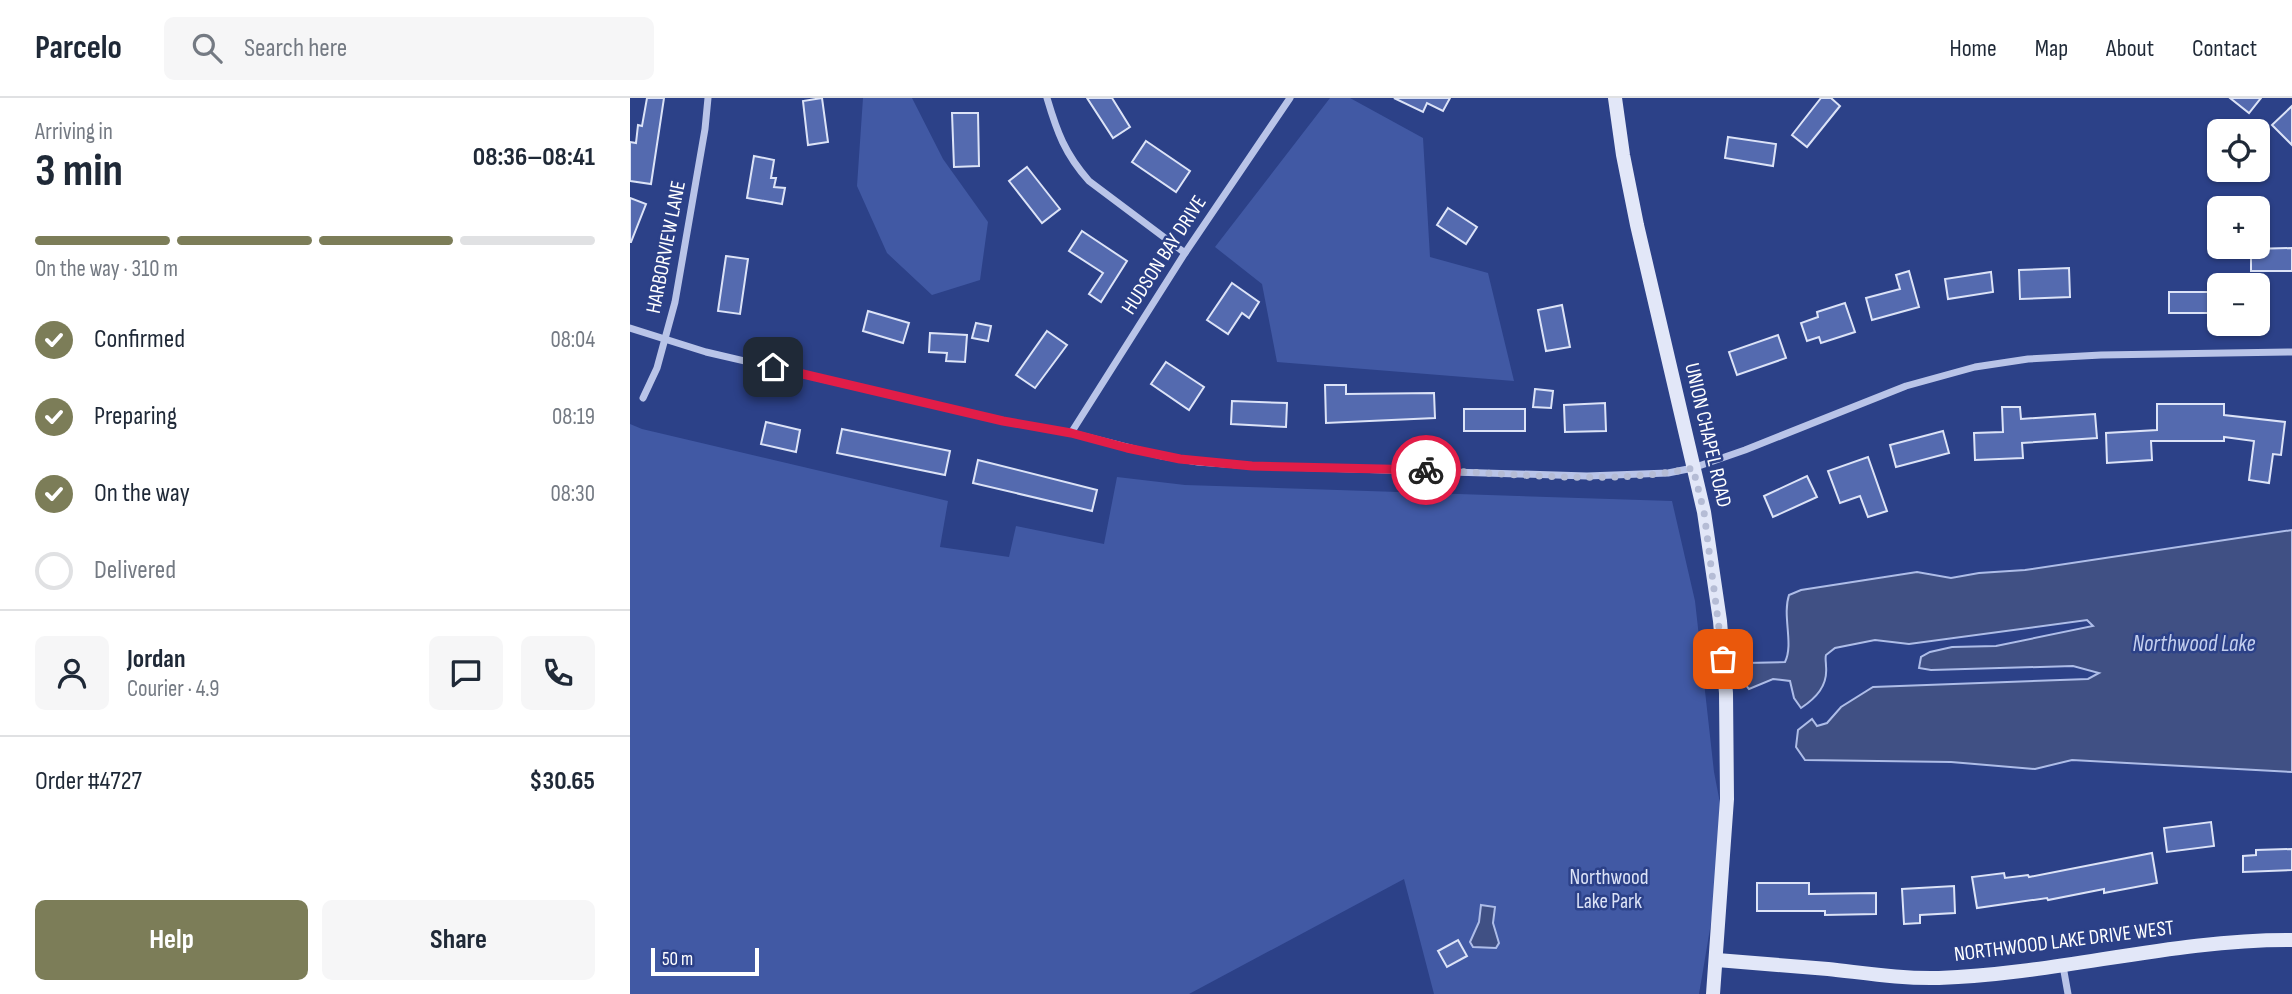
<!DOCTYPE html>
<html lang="en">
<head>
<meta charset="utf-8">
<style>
  :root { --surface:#fff; --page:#f6f6f7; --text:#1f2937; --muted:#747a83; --line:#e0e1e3; --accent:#7c7d58 }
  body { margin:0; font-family:"Sofia Sans Condensed",sans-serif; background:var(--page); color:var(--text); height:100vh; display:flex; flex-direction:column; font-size:26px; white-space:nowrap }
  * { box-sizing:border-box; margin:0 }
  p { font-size:23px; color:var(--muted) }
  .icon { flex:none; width:38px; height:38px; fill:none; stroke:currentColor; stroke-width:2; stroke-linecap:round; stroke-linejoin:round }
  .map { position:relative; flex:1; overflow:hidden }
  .side { display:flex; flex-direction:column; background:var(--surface); width:630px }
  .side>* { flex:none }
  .fabs { position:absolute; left:1577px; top:21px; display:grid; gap:14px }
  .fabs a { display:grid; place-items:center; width:63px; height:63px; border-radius:10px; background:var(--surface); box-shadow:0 2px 5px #0004; font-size:35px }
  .scale { position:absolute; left:21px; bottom:18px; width:108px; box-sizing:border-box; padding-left:7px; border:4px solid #fff; border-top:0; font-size:19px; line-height:24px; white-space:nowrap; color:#fff; -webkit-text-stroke:5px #2c4188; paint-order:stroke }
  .pin { position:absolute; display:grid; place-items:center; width:60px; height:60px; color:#fff; margin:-30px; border-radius:14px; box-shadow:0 4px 10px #0006 }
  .courier { position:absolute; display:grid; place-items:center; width:70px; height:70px; margin:-35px; border:5px solid #e11d48; border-radius:50%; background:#fff; color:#222; box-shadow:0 2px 9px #0007 }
  .overview em { font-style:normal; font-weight:700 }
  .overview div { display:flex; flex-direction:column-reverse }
  .overview { display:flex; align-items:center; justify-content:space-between; height:119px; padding:0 35px }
  h1 { font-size:46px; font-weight:700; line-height:52px }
  .bar { display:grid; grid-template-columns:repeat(4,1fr); gap:10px 7px; align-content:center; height:84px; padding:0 35px }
  .bar i { height:9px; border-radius:5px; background:var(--line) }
  .bar .selected { background:var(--accent) }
  .bar p { grid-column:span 4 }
  .line { display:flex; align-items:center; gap:18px; padding:0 35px; border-top:2px solid var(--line) }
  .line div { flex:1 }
  .round { display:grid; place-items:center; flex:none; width:74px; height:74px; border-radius:10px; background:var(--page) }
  ol { padding:0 35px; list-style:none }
  li { display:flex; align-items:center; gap:21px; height:77px }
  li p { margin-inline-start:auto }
  li .icon { padding:7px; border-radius:50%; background:var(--accent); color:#fff; stroke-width:4 }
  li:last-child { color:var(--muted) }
  li i { width:38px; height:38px; border:4px solid var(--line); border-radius:50% }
  .cta { display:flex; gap:14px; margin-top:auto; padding:14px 35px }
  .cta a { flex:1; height:80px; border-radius:10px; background:var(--accent); color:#fff; font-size:28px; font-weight:700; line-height:80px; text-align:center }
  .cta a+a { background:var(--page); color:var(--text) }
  header { display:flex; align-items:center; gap:42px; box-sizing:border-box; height:98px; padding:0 35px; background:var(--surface); border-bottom:2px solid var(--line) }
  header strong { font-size:33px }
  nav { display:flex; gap:38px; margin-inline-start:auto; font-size:24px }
  .search { width:490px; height:63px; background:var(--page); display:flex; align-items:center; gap:18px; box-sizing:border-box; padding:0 24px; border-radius:10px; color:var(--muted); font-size:26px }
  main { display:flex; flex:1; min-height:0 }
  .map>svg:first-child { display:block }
  .green { fill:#4159a4 }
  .water { fill:#405084; stroke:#aebde8; stroke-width:2 }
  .building { fill:#546aaf; stroke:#dce3f7; stroke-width:2 }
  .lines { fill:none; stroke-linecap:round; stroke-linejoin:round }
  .street { stroke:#b9c4e8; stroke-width:7 }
  .secondary { stroke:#e2e7f8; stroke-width:14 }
  .done { stroke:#b5bcd5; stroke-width:7; stroke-dasharray:0 12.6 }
  .route { stroke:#e11d48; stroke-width:9 }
  .labels { text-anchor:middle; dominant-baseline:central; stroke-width:5; stroke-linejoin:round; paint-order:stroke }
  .street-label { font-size:21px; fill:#fff; stroke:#2c4188 }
  .park-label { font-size:21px; fill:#dce3f7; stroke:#2c4188 }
  .water-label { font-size:23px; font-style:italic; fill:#c4cfef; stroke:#2c4188 }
</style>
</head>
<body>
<header>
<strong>Parcelo</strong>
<div class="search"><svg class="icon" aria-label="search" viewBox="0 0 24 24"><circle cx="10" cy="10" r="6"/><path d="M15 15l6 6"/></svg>Search here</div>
<nav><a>Home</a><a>Map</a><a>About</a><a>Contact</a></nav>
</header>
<main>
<section class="side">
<div class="overview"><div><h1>3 min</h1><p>Arriving in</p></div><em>08:36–08:41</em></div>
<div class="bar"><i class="selected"></i><i class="selected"></i><i class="selected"></i><i></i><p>On the way · 310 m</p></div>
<ol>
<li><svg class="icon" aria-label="check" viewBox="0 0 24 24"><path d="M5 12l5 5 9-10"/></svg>Confirmed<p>08:04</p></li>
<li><svg class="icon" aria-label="check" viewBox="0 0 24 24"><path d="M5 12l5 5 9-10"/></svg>Preparing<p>08:19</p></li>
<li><svg class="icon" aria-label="check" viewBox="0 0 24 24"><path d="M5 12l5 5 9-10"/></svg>On the way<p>08:30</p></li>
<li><i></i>Delivered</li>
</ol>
<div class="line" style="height:126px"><a class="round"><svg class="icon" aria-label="person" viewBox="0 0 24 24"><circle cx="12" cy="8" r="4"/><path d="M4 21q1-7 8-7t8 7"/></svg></a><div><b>Jordan</b><p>Courier · 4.9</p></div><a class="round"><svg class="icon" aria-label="chat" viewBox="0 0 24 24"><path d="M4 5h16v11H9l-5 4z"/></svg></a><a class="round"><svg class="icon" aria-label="phone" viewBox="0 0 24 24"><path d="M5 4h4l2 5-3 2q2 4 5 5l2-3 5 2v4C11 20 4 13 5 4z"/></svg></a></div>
<div class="line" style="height:91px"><div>Order #4727</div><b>$30.65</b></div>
<div class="cta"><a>Help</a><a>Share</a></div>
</section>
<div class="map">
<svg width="1662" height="896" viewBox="0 0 1662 896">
  <rect width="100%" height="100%" fill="#2c4188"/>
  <g class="green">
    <path d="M233,0h49l31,61 45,63 -8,58 -48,15 -45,-42 -30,-67z"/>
    <path d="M700,0h20l73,40 7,119 58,16 26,108 -237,-19 -15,-78 -47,-37z"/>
    <path d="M0,326l12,5 306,72 -8,46 69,10 7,-31 88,18 13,-67 68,8 487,16 23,100 19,171 12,62 -27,160h-265l-30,-115 -215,115h-559z"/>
  </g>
  <g class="water">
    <path d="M1662,432v242l-220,-12 -37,9 -84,-7 -146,-2 -9,-13 2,-17 14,-11 5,7 10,-3 14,-16 32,-20 215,-8 11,-6 -26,-7 -142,4 -12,-2 2,-11 9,-5 22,-5 44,-1 97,-20 -6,-6 -178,24 -34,-4 -40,8 -9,7c-1,3 0,7 0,11 2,20 -10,32 -25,42l-7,-10 -4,-17 -17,-2 -24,10 -8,-10 -1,-12 6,-4 39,-1c9,-18 -3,-46 4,-67l12,-5 116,-18 34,6 28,-5 46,-3z"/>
    <path d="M851,807l14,2 -2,16 6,20 -3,5 -23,-1 -3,-5 9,-20z"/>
  </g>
  <g class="building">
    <path d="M17,0h17l-13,86 -21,-3v-39l6,1 2,-18 4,1z"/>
    <path d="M192,0l6,44 -20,3 -5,-44z"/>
    <path d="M457,0h25l18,29 -17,11z"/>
    <path d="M764,0h56l-7,13 -16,-8 -4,9z"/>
    <path d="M1191,0h10l9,8 -33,41 -15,-12z"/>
    <path d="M1600,0h31l-12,15z"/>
    <path d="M1662,8v39l-20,-20z"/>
    <path d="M322,15h26l1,53 -25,1z"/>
    <path d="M1098,39l48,7 -3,22 -48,-8z"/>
    <path d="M516,43l44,30 -14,21 -44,-30z"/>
    <path d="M124,58l20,4 -3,18h5l-2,9 11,1 -3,16 -35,-6z"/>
    <path d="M397,69l33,42 -18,14 -33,-42z"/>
    <path d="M0,100l16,6 -15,38h-1z"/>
    <path d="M818,110l29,19 -11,17 -29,-19z"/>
    <path d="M452,133l45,30 -26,41 -12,-8 14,-21 -34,-22z"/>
    <path d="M1662,150v23h-41v-22z"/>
    <path d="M96,158l22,3 -8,55 -22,-3z"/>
    <path d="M1439,170l1,29 -50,2 -1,-29z"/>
    <path d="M1279,173l10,36 -47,13 -6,-22 34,-9 -4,-14z"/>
    <path d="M1361,174l2,20 -45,7 -3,-20z"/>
    <path d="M602,185l27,19 -10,16 -7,-5 -14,21 -21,-14z"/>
    <rect x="1539" y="194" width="42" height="21"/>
    <path d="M1215,205l10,29 -34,11 -2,-6 -12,4 -6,-18 17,-6 -1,-5z"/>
    <path d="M932,207l8,42 -24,4 -8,-41z"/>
    <path d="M238,213l41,12 -6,20 -40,-12z"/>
    <path d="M346,225l15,3 -3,15 -16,-3z"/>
    <path d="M417,233l20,14 -32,43 -19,-13z"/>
    <path d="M300,235l37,2 -2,27 -19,-1 1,-8 -18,-1z"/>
    <path d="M1148,237l8,23 -49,17 -8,-23z"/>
    <path d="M536,264l38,25 -15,23 -38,-26z"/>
    <path d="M695,287h21v9l88,-1 1,25 -109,5z"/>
    <path d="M905,291l18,2 -2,17 -18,-1z"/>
    <path d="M602,303l55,2 -1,24 -55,-3z"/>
    <path d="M975,305l1,28 -41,1 -1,-27z"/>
    <path d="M1527,306h67v11l61,7 -4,33 -8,-1 -4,29 -20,-3 5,-39 -30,-4v4h-73l1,19 -45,3 -1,-30 51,-3z"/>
    <path d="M1372,309h18l1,12 74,-5 2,24 -75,5 1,15 -48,2 -1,-27 29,-1z"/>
    <rect x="834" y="311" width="61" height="22"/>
    <path d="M136,324l34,8 -4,22 -35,-8z"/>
    <path d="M212,331l108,22 -5,24 -108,-22z"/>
    <path d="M1313,333l6,22 -53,14 -6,-22z"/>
    <path d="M1238,359l19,54 -19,6 -8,-21 -20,7 -12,-32z"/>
    <path d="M348,362l119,30 -5,21 -119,-28z"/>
    <path d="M1177,378l10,21 -44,20 -9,-21z"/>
    <path d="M1581,724l3,24 -47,6 -3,-24z"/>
    <path d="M1662,751v21l-49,2v-16l13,-1v-5z"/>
    <path d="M1522,755l5,30 -53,10v-4l-56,11 -1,-2 -70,10 -5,-31 32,-4 1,5 23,-3 1,2z"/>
    <path d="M1127,785h52v11l67,-1v21l-51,1v-4h-68z"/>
    <path d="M1324,788l1,27 -35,2v8l-16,1 -2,-35z"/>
    <path d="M828,842l9,16 -20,11 -9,-16z"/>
  </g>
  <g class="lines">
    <g class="street">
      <path d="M417,0c10,34 18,56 42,83l96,72"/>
      <path d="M0,230l76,24 297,69 68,12 91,23 36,6 54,4 335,10 81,-3 25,-5 52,-18 161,-64 69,-19 53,-8 73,-4 191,-3"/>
      <path d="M13,300l14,-30 18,-66 30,-173 3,-31"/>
      <path d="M441,335l114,-180 105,-155"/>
      <path d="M1433,868l5,28"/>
    </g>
    <g class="secondary">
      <path d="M985,0l8,57 14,70 67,287 16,109 6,72 1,106 -14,195"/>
      <path d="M1087,862c37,3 74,6 111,9 37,4 73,10 111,9 119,-4 234,-39 353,-38"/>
    </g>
  </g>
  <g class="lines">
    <path class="done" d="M796,372c86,3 184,16 267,-2l11,44 19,147"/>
    <path class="route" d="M143,269l230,54 68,12 56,15 53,11 72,7 174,4"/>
  </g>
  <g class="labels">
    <g class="street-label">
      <text transform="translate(36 149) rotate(-79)">HARBORVIEW LANE</text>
      <text transform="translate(534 157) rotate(-57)">HUDSON BAY DRIVE</text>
      <text transform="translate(1078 337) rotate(77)">UNION CHAPEL ROAD</text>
      <text transform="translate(1434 843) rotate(-7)">NORTHWOOD LAKE DRIVE WEST</text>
    </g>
    <g class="park-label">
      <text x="979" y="779">Northwood<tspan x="979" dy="24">Lake Park</tspan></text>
    </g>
    <g class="water-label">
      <text x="1564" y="546">Northwood Lake</text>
    </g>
  </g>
</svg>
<div class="fabs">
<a><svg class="icon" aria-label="locate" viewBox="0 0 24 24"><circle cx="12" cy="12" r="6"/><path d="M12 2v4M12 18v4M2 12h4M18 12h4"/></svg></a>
<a>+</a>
<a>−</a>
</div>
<div class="scale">50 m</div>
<div class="pin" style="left:1093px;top:561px;background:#ea580c"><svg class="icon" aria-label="bag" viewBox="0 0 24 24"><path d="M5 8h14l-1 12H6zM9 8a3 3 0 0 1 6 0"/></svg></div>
<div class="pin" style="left:143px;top:269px;background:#1f2937"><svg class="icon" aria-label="home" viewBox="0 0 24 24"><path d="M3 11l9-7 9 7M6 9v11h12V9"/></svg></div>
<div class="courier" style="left:796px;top:372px"><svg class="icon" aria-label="bike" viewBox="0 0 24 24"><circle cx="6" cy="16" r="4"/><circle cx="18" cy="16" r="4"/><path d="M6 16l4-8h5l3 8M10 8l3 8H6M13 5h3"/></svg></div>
</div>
</main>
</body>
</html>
